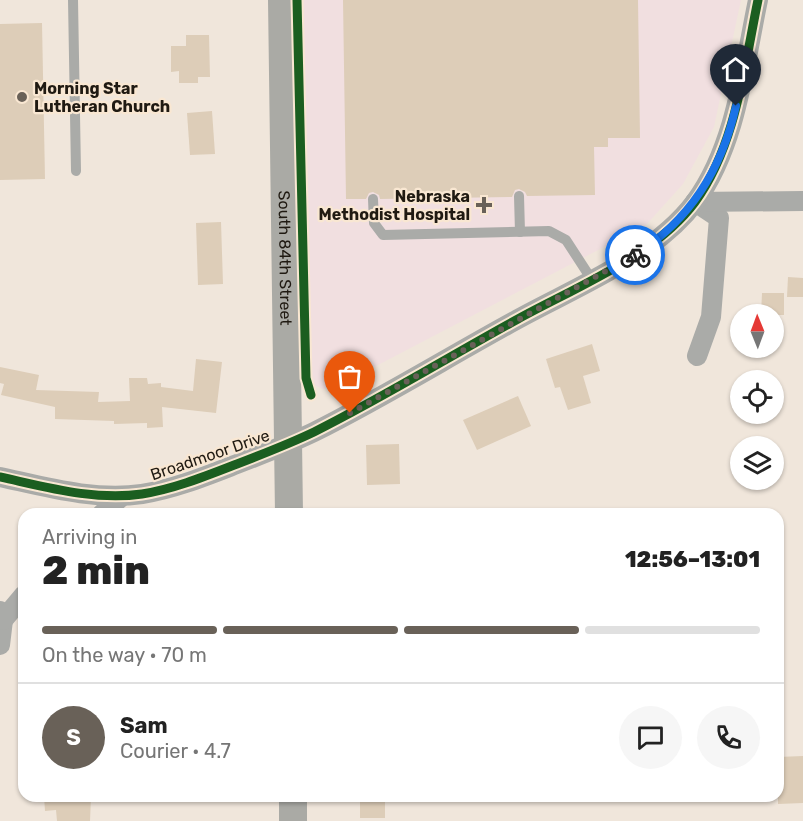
<!DOCTYPE html>
<html lang="en">
<head>
<meta charset="utf-8">
<style>
  :root { --surface:#fff; --page:#f6f6f6; --text:#222; --muted:#767676; --line:#e0e0e0; --accent:#696158 }
  body { margin:0; font-family:Rubik,sans-serif; background:var(--page); color:var(--text); height:100vh; display:flex; flex-direction:column; font-size:22px; white-space:nowrap }
  * { box-sizing:border-box; margin:0 }
  p { font-size:20px; color:var(--muted) }
  .icon { flex:none; width:33px; height:33px; fill:none; stroke:currentColor; stroke-width:2; stroke-linecap:round; stroke-linejoin:round }
  .map { position:relative; flex:1; overflow:hidden }
  .details { position:absolute; left:18px; top:508px; width:766px; height:294px; display:flex; flex-direction:column; background:var(--surface); border-radius:18px; box-shadow:0 2px 4px #0004 }
  .details>* { flex:none }
  .needle { width:39px; rotate:359deg }
  .fabs { position:absolute; left:730px; top:304px; display:grid; gap:12px }
  .fabs a { display:grid; place-items:center; width:54px; height:54px; border-radius:50%; background:var(--surface); box-shadow:0 2px 4px #0004; font-size:30px }
  .pin { position:absolute; display:grid; place-items:center; width:51px; height:51px; color:#fff; margin:-62px -26px; border-radius:50% 50% 50% 0; rotate:-45deg; box-shadow:0 0 6px #0007 }
  .pin .icon { rotate:45deg }
  .courier { position:absolute; display:grid; place-items:center; width:60px; height:60px; margin:-30px; border:4px solid #1a73e8; border-radius:50%; background:#fff; color:#222; box-shadow:0 2px 8px #0007 }
  .headline em { font-style:normal; font-weight:800 }
  .headline div { display:flex; flex-direction:column-reverse }
  .headline { display:flex; align-items:center; justify-content:space-between; height:102px; padding:0 24px }
  h1 { font-size:39px; font-weight:800; line-height:45px }
  .bar { display:grid; grid-template-columns:repeat(4,1fr); gap:9px 6px; align-content:center; height:72px; padding:0 24px }
  .bar i { height:8px; border-radius:4px; background:var(--line) }
  .bar .current { background:var(--accent) }
  .bar p { grid-column:span 4 }
  .line { display:flex; align-items:center; gap:15px; padding:0 24px; border-top:2px solid var(--line) }
  .line div { flex:1 }
  .round { display:grid; place-items:center; flex:none; width:63px; height:63px; border-radius:32px; background:var(--page) }
  .map>svg:first-child { display:block }
  .medical { fill:#f1dfe0 }
  .building { fill:#ddcdb8 }
  .lines { fill:none; stroke-linecap:round; stroke-linejoin:round }
  .service { stroke:#aaaba8; stroke-width:10 }
  .minor { stroke:#aaaba8; stroke-width:20 }
  .secondary { stroke:#aaaaa5; stroke-width:28 }
  .cycleway-casing { stroke:#f9e7d2; stroke-width:13 }
  .cycleway { stroke:#1b5e20; stroke-width:9 }
  .done { stroke:#696158; stroke-width:6; stroke-dasharray:0 10.8 }
  .route { stroke:#1a73e8; stroke-width:8 }
  .poi-dot { fill:#696158; stroke:#f9e7d2; stroke-width:2 }
  .labels { text-anchor:middle; dominant-baseline:central; stroke-width:4.5; stroke-linejoin:round; paint-order:stroke }
  .poi-label { font-size:16px; font-weight:bold; fill:#201a12; stroke:#f9e7d2; text-anchor:start }
  .street-label { font-size:16px; fill:#201a12; stroke:#f9e7d2 }
</style>
</head>
<body>
<div class="map">
<svg width="803" height="821" viewBox="0 0 803 821">
  <rect width="100%" height="100%" fill="#f0e6db"/>
  <path class="medical" d="M301,0h440l-27,127 -31,57 -37,41 -312,163 -11,1 -9,-4 -7,-8z"/>
  <g class="building">
    <path d="M343,0h295l2,138h-32v9h-14l1,48 -68,1 -2,-4 -6,-3 -4,1 -3,7 -132,2 -1,-4 -6,-3 -4,1 -3,6h-20z"/>
    <path d="M42,23l3,156 -45,1v-156z"/>
    <path d="M186,35h23l1,42h-12v6h-19v-12l-8,1v-26h15z"/>
    <path d="M212,111l3,43 -25,1 -3,-42z"/>
    <path d="M221,222l2,62 -25,1 -2,-62z"/>
    <path d="M788,277l15,1v19h-16z"/>
    <path d="M762,293h22v22h-23z"/>
    <path d="M592,344l8,27 -17,5 8,27 -23,7 -8,-23 -5,1 -9,-29z"/>
    <path d="M196,359l26,3 -6,51 -54,-6 1,20 -16,1v-5l-33,1v-3l-59,-2v-12l-54,-12 3,-11 -4,-1v-16l39,8 -3,15 63,2 -1,10 32,-1 -1,-23h18l1,6 13,-1v4l32,4z"/>
    <path d="M518,396l13,30 -54,24 -14,-30z"/>
    <path d="M399,444l1,40 -33,1 -1,-40z"/>
    <path d="M803,756v47l-25,1v-47z"/>
    <path d="M44,796h47l-1,25h-33l-1,-11 -11,1z"/>
    <rect x="360" y="796" width="25" height="22"/>
  </g>
  <g class="lines">
    <g class="service">
      <path d="M73,0l3,171"/>
      <path d="M519,196l1,36"/>
      <path d="M373,199l1,24 9,12 166,-4 17,9 26,40"/>
    </g>
    <g class="minor">
      <path d="M695,202l24,16 -8,99 -14,39"/>
      <path d="M695,202l108,-1"/>
      <path d="M0,477c46,10 95,24 142,17 32,-5 64,-18 95,-30 26,-10 52,-20 77,-32 70,-35 136,-76 204,-113 58,-32 137,-63 177,-117 41,-56 49,-135 63,-202"/>
      <path d="M102,514l19,-17"/>
      <path d="M0,611l3,9 -3,25"/>
      <path d="M3,620l21,-25"/>
    </g>
    <g class="secondary">
      <path id="s1" d="M282,0l7,514"/>
      <path d="M293,796v25"/>
    </g>
    <defs>
      <g id="cycleway">
        <path d="M297,0l9,378 5,17"/>
        <path d="M0,477c46,10 95,24 142,17 32,-5 64,-18 95,-30 26,-10 52,-20 77,-32 70,-35 136,-76 204,-113 58,-32 137,-63 177,-117 41,-56 49,-135 63,-202"/>
      </g>
    </defs>
    <use href="#cycleway" class="cycleway-casing"/>
    <use href="#cycleway" class="cycleway"/>
  </g>
  <g class="lines">
    <path class="done" d="M350,413l285,-158"/>
    <path class="route" d="M635,255c55,-35 87,-86 101,-149"/>
  </g>
  <g class="poi-dot">
    <circle cx="22" cy="97" r="6"/>
    <path d="M481 196h6v6h6v6h-6v6h-6v-6h-6v-6h6z"/>
  </g>
  <g class="labels">
    <g class="poi-label">
      <text x="34" y="88">Morning Star<tspan x="34" dy="18">Lutheran Church</tspan></text>
      <text x="470" y="196" text-anchor="end">Nebraska<tspan x="470" dy="18">Methodist Hospital</tspan></text>
    </g>
    <g class="street-label">
      <text stroke="none"><textPath href="#s1" startOffset="258">South 84th Street</textPath></text>
      <text transform="translate(210 455) rotate(-19)">Broadmoor Drive</text>
    </g>
  </g>
</svg>
<div class="fabs">
<a><svg class="needle" viewBox="-14 -14 28 28"><path d="M0-13l5 13h-10z" fill="#e53935"/><path d="M0 13l5-13h-10z" fill="#767676"/></svg></a>
<a><svg class="icon" aria-label="locate" viewBox="0 0 24 24"><circle cx="12" cy="12" r="6"/><path d="M12 2v4M12 18v4M2 12h4M18 12h4"/></svg></a>
<a><svg class="icon" aria-label="layers" viewBox="0 0 24 24"><path d="M12 4l9 5-9 5-9-5zM3 14l9 5 9-5"/></svg></a>
</div>
<div class="pin" style="left:350px;top:413px;background:#ea580c"><svg class="icon" aria-label="bag" viewBox="0 0 24 24"><path d="M5 8h14l-1 12H6zM9 8a3 3 0 0 1 6 0"/></svg></div>
<div class="pin" style="left:736px;top:106px;background:#1f2937"><svg class="icon" aria-label="home" viewBox="0 0 24 24"><path d="M3 11l9-7 9 7M6 9v11h12V9"/></svg></div>
<div class="courier" style="left:635px;top:255px"><svg class="icon" aria-label="bike" viewBox="0 0 24 24"><circle cx="6" cy="16" r="4"/><circle cx="18" cy="16" r="4"/><path d="M6 16l4-8h5l3 8M10 8l3 8H6M13 5h3"/></svg></div>
<section class="details">
<div class="headline"><div><h1>2 min</h1><p>Arriving in</p></div><em>12:56–13:01</em></div>
<div class="bar"><i class="current"></i><i class="current"></i><i class="current"></i><i></i><p>On the way · 70 m</p></div>
<div class="line" style="height:108px"><b class="round" style="background:var(--accent);color:#fff">S</b><div><b>Sam</b><p>Courier · 4.7</p></div><a class="round"><svg class="icon" aria-label="chat" viewBox="0 0 24 24"><path d="M4 5h16v11H9l-5 4z"/></svg></a><a class="round"><svg class="icon" aria-label="phone" viewBox="0 0 24 24"><path d="M5 4h4l2 5-3 2q2 4 5 5l2-3 5 2v4C11 20 4 13 5 4z"/></svg></a></div>
</section>
</div>
</body>
</html>
